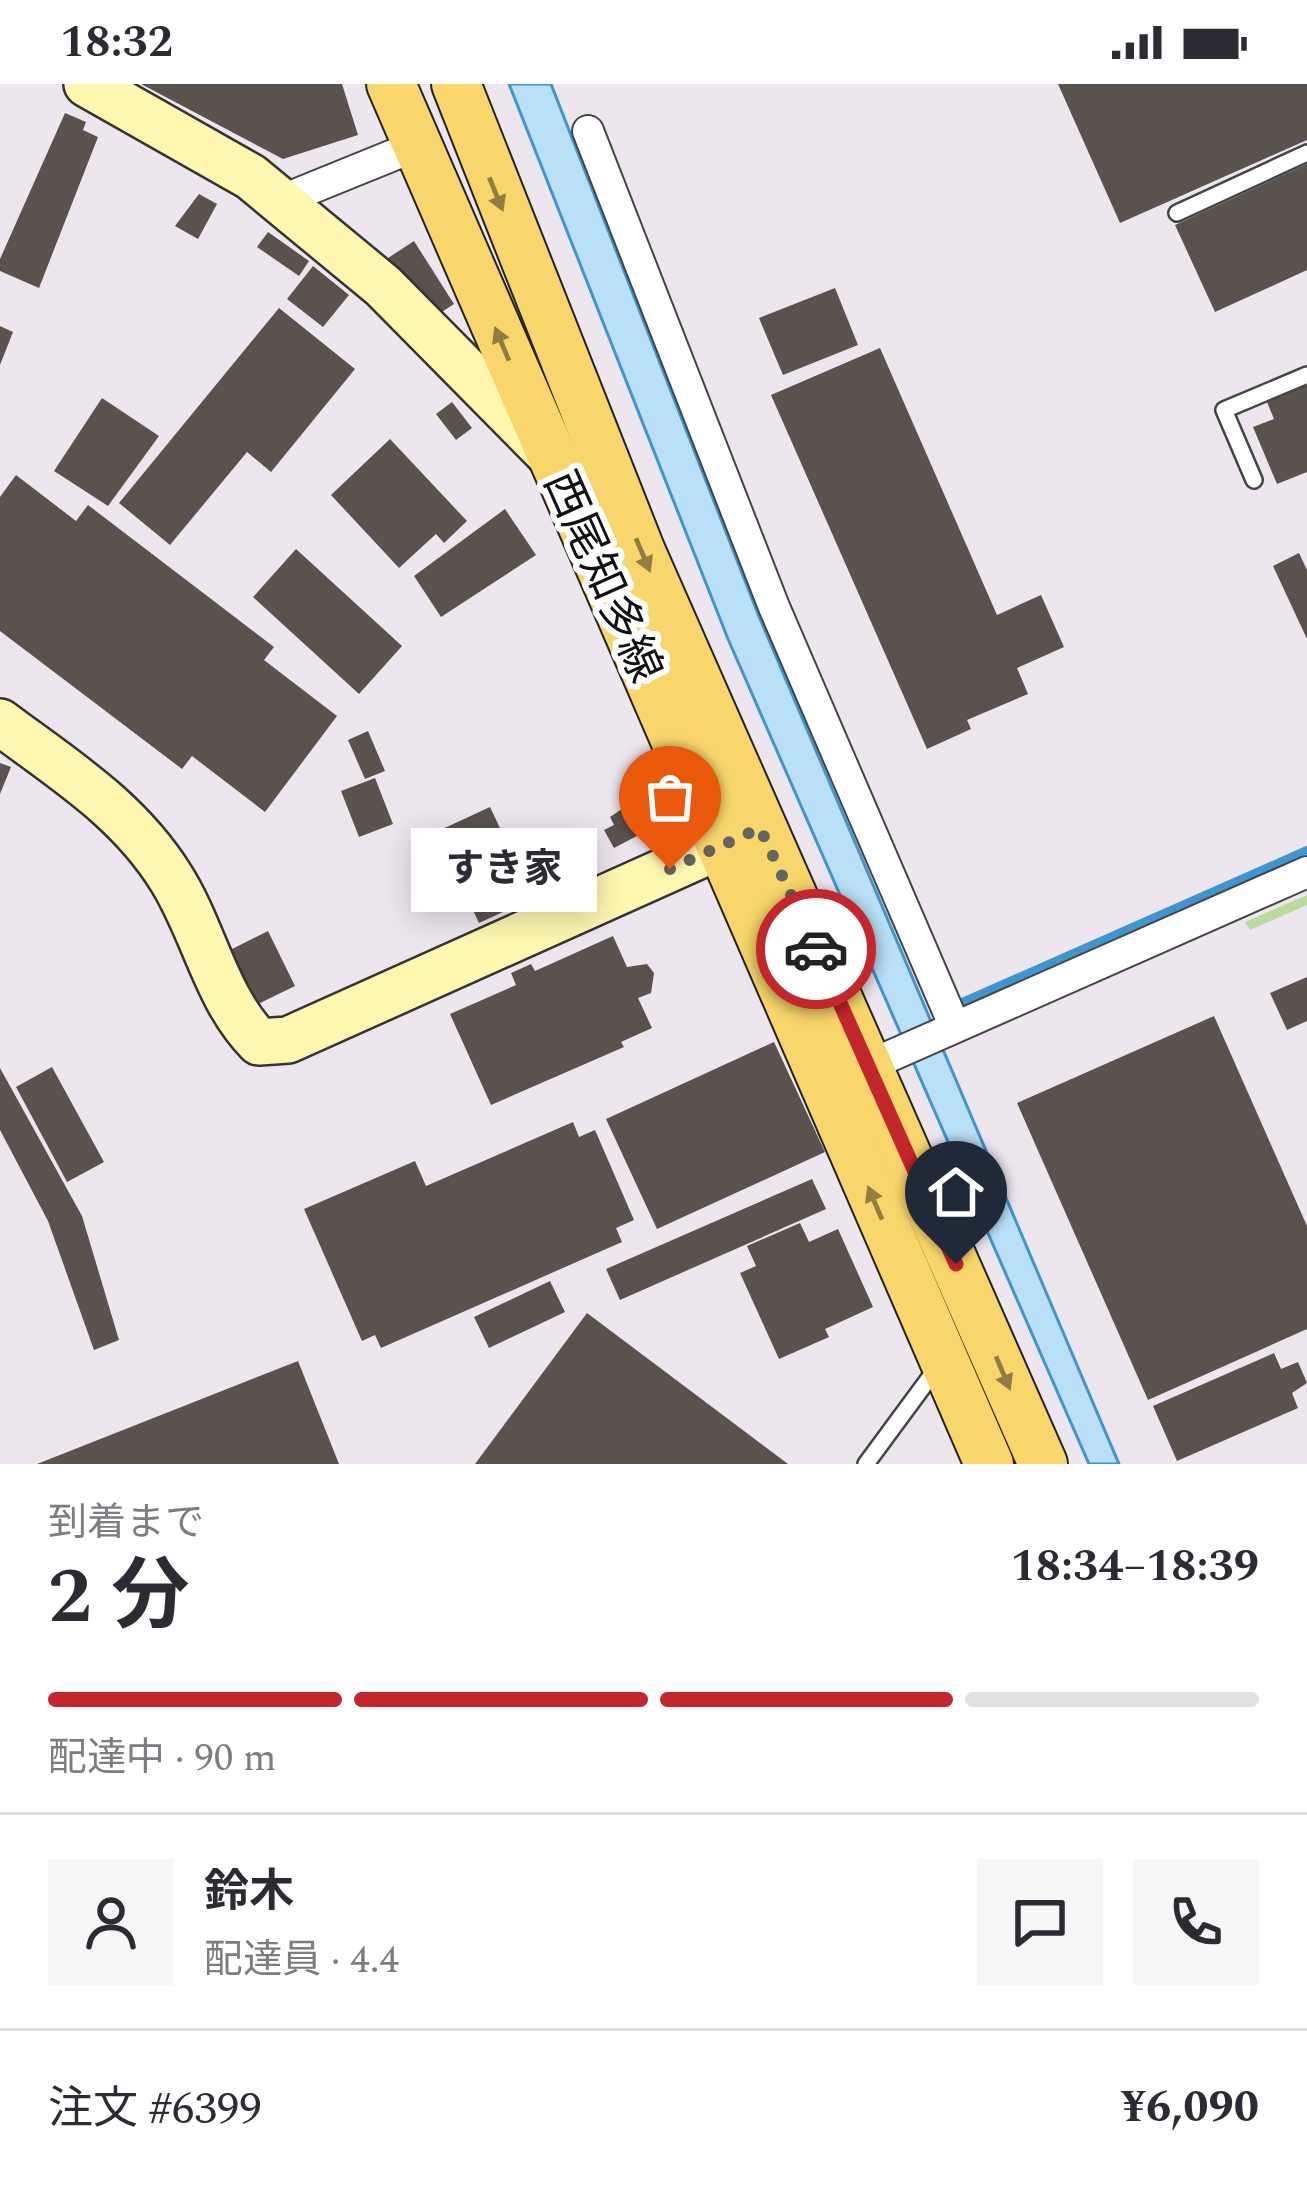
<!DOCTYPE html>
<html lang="ja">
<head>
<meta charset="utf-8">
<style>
  :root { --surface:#fff; --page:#f7f7f7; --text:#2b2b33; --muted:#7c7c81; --line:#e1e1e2; --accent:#c4262e }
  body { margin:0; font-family:Spectral,"Noto Sans JP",serif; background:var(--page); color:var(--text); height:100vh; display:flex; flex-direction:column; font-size:45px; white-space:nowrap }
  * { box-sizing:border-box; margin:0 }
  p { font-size:39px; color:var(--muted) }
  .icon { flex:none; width:66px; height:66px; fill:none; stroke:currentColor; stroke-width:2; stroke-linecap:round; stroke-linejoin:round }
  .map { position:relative; height:1380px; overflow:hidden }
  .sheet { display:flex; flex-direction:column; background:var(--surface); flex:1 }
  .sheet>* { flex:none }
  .pin { position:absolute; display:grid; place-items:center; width:102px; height:102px; color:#fff; margin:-123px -51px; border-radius:50% 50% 50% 0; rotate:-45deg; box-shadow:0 0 12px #0007 }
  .pin .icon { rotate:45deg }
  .courier { position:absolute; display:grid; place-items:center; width:120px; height:120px; margin:-60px; border:9px solid #c4262e; border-radius:50%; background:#fff; color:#222; box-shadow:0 3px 15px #0007 }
  .bubble { position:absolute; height:84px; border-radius:0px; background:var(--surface); box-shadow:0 6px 30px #0003; font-size:39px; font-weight:700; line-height:84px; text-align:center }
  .overview em { font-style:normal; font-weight:700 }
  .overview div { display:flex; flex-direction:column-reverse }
  .overview { display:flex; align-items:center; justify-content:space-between; height:204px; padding:0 48px }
  h1 { font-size:78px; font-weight:700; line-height:90px }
  .bar { display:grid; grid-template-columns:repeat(4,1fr); gap:18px 12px; align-content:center; height:144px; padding:0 48px }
  .bar i { height:15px; border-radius:9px; background:var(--line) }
  .bar .active { background:var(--accent) }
  .bar p { grid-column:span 4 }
  .line { display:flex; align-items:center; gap:30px; padding:0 48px; border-top:3px solid var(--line) }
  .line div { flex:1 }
  .round { display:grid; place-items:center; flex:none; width:126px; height:126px; border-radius:0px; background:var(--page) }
  .status { display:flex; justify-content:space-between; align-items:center; height:84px; padding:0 60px; background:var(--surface); direction:ltr }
  .status svg { height:33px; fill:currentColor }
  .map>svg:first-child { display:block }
  .industrial { fill:#eee6ef }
  .forest { fill:#b9dc9c }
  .water { fill:#b9e0f7; stroke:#3f96cf; stroke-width:3 }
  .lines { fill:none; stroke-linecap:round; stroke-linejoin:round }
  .stream { stroke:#3f96cf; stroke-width:8 }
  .building { fill:#5a524d }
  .lane-casing { stroke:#444; stroke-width:20 }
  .street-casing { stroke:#444; stroke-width:34 }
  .secondary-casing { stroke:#333; stroke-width:50 }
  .primary-casing { stroke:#222; stroke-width:52 }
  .lane { stroke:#fff; stroke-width:15 }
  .street { stroke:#fff; stroke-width:30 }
  .secondary { stroke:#fff6b0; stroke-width:45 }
  .primary { stroke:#f9d66b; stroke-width:48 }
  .oneway { fill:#917d42 }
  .done { stroke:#646461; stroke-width:12; stroke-dasharray:0 21.6 }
  .route { stroke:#c4262e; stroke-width:15 }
  .labels { text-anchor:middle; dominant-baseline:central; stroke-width:12; stroke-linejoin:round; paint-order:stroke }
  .street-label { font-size:45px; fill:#111; stroke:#fff }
</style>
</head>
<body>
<div class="status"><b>18:32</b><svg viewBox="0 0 49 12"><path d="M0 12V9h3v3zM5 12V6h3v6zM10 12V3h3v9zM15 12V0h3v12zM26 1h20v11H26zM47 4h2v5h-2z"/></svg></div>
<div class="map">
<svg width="1307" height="1380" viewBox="0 0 1307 1380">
  <rect width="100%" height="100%" fill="#fffdf5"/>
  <rect class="industrial" x="0" y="0" width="1307" height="1380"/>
  <path class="forest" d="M1307,811v10l-57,25 -5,-8z"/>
  <path class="water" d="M509,0h42l207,530 361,850h-30l-361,-825z"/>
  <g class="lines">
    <path class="stream" d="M951,923l356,-157"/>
  </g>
  <g class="building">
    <path d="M141,0h201l16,51 -75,24z"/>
    <path d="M1058,0h249v56l-187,83z"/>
    <path d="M65,29l21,9 -3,8 15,7 -59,151 -39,-17v-12z"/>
    <path d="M1307,80v106l-92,42 -40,-87z"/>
    <path d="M199,110l18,10 -19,35 -23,-13z"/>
    <path d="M268,148l41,29 -10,15 -42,-29z"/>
    <path d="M414,157l40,63 -29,19 -40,-63z"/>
    <path d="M313,182l36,29 -26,32 -36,-28z"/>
    <path d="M835,204l23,57 -75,30 -24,-57z"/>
    <path d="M279,224l76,61 -84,103 -24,-20 -77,93 -51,-42z"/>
    <path d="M0,242l13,6 -13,33z"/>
    <path d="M880,264l117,267 44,-20 23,52 -47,21 11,26 -61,26 4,9 -44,20 -156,-354z"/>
    <path d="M1307,301v87l-30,12 -24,-57 21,-8 -7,-17z"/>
    <path d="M102,314l57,38 -51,70 -54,-35z"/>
    <path d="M452,318l20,26 -16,12 -20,-26z"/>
    <path d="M390,355l77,82 -23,22 -8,-9 -37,34 -68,-73z"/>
    <path d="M16,391l60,46 12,-16 186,142 -10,13 73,56 -72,96 -73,-56 -10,13 -182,-138v-134z"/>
    <path d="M505,425l31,46 -95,62 -27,-41z"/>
    <path d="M296,465l106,97 -43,48 -106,-97z"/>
    <path d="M1299,469l8,17v69l-34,-73z"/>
    <path d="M368,647l17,40 -20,8 -17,-39z"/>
    <path d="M0,679l11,4 -11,27z"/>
    <path d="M375,694l18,46 -34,13 -18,-46z"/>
    <path d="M667,706l12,24 -65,34 -10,-18 10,-5 -4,-8 31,-21 3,6z"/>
    <path d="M490,723l43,91 -54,25 -43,-91z"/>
    <path d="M268,847l27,55 -39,19 -26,-55z"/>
    <path d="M613,852l14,31 20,-3 7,9 -3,20 -13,5 14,30 -31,14 3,5 -133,58 -41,-91 66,-29 -5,-12 20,-9 4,7z"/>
    <path d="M1307,893v44l-20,9 -17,-37z"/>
    <path d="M1214,932l93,210v103l-159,71 -131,-297z"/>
    <path d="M774,958l51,110 -168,77 -51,-110z"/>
    <path d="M52,983l52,95 -37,20 -51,-95z"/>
    <path d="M0,984l82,148 37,124 -25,10 -46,-129 -48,-91z"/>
    <path d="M573,1038l6,15 16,-7 39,90 -18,8 6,14 -241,106 -6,-13 -13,6 -58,-132 111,-48 11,25z"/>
    <path d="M812,1095l14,30 -206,91 -14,-31z"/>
    <path d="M800,1139l9,19 29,-13 35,78 -48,22 4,8 -50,22 -39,-86 16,-7 -9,-20z"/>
    <path d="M550,1197l15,31 -76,36 -15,-31z"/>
    <path d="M587,1229l201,151h-313z"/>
    <path d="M1274,1269l7,16 17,-7 9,21 -15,10 6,15 -121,53 -24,-55z"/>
    <path d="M298,1277l41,103h-302z"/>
  </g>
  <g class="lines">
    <defs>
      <g id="lane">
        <path d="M1177,129l130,-60"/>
        <path d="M1254,396l-30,-70 83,-35"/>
        <path d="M866,1380l73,-99"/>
      </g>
      <g id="street">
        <path d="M588,47l186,476 181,420"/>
        <path d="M280,117l138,-56"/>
        <path d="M870,981l437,-193"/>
      </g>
      <g id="secondary">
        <path d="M87,0l164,93 132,109 165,167"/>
        <path d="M0,638c64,48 128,87 171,156 33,52 44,119 88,164l29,-2 468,-210"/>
      </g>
      <g id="primary">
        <path d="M391,0l598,1380"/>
        <path d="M456,0l185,468 402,912"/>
      </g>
    </defs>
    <use href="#lane" class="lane-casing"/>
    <use href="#street" class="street-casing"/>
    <use href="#secondary" class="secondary-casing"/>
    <use href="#primary" class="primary-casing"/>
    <use href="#lane" class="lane"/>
    <use href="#street" class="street"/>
    <use href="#secondary" class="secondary"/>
    <use href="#primary" class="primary"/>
  </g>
  <defs><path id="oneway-solid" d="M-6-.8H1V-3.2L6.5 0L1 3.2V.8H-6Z" transform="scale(3)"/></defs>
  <g class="oneway">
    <use href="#oneway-solid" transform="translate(496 110) rotate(68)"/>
    <use href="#oneway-solid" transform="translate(502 260) rotate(-113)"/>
    <use href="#oneway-solid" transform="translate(643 471) rotate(67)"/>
    <use href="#oneway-solid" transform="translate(875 1119) rotate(-113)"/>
    <use href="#oneway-solid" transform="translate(1003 1289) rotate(67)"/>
  </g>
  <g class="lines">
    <path class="done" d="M670,785l90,-41 56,121"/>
    <path class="route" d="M816,865l140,315"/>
  </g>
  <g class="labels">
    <g class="street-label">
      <text transform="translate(602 493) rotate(66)">西尾知多線</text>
    </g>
  </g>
</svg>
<div class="pin" style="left:670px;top:785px;background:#ea580c"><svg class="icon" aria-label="bag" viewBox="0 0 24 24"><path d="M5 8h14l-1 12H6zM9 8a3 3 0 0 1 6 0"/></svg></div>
<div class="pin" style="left:956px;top:1180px;background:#1f2937"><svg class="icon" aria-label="home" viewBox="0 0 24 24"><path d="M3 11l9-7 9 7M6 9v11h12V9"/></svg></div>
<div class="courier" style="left:816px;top:865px"><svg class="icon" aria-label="car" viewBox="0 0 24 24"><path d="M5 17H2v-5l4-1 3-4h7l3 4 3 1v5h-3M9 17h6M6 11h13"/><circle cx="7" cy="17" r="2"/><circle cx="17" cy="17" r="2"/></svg></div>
<div class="bubble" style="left:411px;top:744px;width:186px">すき家</div>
</div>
<section class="sheet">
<div class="overview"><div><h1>2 分</h1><p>到着まで</p></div><em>18:34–18:39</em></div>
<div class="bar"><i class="active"></i><i class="active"></i><i class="active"></i><i></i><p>配達中 · 90 m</p></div>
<div class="line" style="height:216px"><a class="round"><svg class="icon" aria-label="person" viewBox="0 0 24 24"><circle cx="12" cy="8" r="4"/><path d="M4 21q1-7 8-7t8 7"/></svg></a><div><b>鈴木</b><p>配達員 · 4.4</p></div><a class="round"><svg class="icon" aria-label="chat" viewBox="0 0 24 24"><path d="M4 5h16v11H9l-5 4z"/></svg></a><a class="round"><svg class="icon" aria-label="phone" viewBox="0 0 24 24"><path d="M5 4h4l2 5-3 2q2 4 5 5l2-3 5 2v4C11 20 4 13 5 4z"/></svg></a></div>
<div class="line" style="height:156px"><div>注文 #6399</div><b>¥6,090</b></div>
</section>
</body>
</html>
